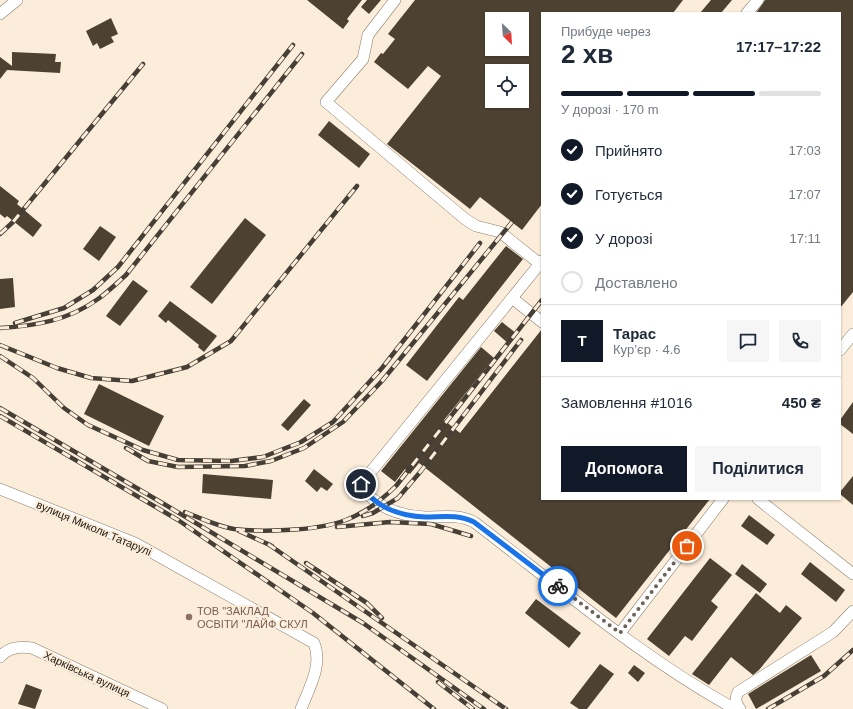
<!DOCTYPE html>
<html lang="uk">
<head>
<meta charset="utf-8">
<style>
  :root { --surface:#fff; --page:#f6f6f7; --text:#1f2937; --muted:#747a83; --line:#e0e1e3; --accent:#111827 }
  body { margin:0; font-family:Arial,sans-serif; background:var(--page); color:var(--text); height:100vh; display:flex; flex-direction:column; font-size:15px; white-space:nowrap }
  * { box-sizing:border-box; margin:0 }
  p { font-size:13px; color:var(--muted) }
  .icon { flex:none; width:22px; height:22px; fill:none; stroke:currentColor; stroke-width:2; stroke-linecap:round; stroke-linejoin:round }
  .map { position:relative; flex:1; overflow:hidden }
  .side { position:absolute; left:541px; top:12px; width:300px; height:488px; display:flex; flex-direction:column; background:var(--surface); border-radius:0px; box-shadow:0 1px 3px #0004 }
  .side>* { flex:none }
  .needle { width:26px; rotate:155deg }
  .buttons { position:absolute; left:485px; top:12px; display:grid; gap:8px }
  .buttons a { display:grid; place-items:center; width:44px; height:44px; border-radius:0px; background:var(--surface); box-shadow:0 1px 3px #0004; font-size:20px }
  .pin { position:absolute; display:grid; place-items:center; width:34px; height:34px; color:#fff; margin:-17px; border:2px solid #fff; border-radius:50%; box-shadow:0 1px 4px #0007 }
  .courier { position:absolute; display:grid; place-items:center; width:40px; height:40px; margin:-20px; border:3px solid #1a73e8; border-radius:50%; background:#fff; color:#222; box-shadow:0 1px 5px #0007 }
  .summary em { font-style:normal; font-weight:800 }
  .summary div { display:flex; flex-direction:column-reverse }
  .summary { display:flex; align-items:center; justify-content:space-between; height:68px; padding:0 20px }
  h1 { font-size:26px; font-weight:800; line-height:30px }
  .bar { display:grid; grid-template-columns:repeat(4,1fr); gap:6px 4px; align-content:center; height:48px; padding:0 20px }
  .bar i { height:5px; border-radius:3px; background:var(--line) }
  .bar .current { background:var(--accent) }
  .bar p { grid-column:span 4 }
  .line { display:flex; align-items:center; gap:10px; padding:0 20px; border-top:1px solid var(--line) }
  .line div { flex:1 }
  .round { display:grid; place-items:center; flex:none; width:42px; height:42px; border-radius:0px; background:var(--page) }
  ol { padding:0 20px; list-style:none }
  li { display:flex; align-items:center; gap:12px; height:44px }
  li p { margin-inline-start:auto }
  li .icon { padding:4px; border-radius:50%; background:var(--accent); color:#fff; stroke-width:4 }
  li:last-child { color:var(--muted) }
  li i { width:22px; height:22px; border:2px solid var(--line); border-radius:50% }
  .cta { display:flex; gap:8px; margin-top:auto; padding:8px 20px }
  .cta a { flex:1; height:46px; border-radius:0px; background:var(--accent); color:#fff; font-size:16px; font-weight:800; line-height:46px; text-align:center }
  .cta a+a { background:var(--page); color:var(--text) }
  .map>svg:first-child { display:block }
  .building { fill:#4d4132; fill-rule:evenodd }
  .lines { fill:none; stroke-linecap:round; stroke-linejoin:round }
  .minor-casing { stroke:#8a7d6c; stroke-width:12 }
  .minor { stroke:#fff; stroke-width:11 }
  .rail-casing { stroke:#463f36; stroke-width:4.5 }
  .rail { stroke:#fcedda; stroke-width:3; stroke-dasharray:9; stroke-linecap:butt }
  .done { stroke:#6c6358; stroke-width:4; stroke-dasharray:0 7.2 }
  .route { stroke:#1a73e8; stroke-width:5 }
  .education-dot { fill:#8d6e63; stroke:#fcedda; stroke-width:1.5 }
  .labels { text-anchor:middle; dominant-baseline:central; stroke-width:4; stroke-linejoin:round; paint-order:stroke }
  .street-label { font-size:11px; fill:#1e1912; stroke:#fcedda }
  .education-label { font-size:11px; fill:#785e54; stroke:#fcedda; text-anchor:start }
</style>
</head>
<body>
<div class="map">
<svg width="853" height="709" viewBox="0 0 853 709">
  <rect width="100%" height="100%" fill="#fcedda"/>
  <g class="building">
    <path d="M307,0h55l-15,19 2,2 -6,8z"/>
    <path d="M367,0h14l-12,14 -8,-7z"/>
    <path d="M415,0h268l-10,13h-131v191l-20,26 -42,-33 -10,12 -83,-65 54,-68 -13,-10 -20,23 -34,-27 7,-9 2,1 12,-15 -7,-5zM492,19h30v30h-30zM492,71h30v30h-30z"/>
    <path d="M711,0h21l-11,13h-21z"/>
    <path d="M853,0v292l-13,16v-295h-84l9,-13z"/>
    <path d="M111,18l7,16 -7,3 3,5 -14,7 -3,-6 -4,3 -7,-15z"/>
    <path d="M12,52l44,2 -1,8h6l-1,11 -53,-3 -7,9v-22l12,9z"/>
    <path d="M329,121l41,33 -11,14 -41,-33z"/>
    <path d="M0,186l19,15 -2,3 25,21 -9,12 -26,-21 -2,2 -5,-4z"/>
    <path d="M245,218l21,17 -54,69 -22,-17z"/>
    <path d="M100,226l16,11 -17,24 -16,-12z"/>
    <path d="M506,246l17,13 -96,122 -21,-16 53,-68 4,3z"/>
    <path d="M13,278l2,29 -15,2v-30z"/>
    <path d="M133,280l15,11 -28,35 -14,-10z"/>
    <path d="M170,301l47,35 -13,16 -6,-5 1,-2 -31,-25 -2,3 -8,-7z"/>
    <path d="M502,322l15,12 -8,10 -15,-13z"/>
    <path d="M542,329v170h168l-94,119 -197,-155 -9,11 -5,-5 -10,13 -14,-11 100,-124 13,11 -50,62 16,13z"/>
    <path d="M99,384l65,32 -15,30 -65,-32z"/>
    <path d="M304,399l7,6 -23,26 -7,-6z"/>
    <path d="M853,402v32l-13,-10v-4z"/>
    <path d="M314,469l19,15 -6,7 -6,-4 -4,5 -12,-11z"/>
    <path d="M203,474l70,6 -2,19 -69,-6z"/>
    <path d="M853,476v29l-13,-11v-2z"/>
    <path d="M749,515l26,20 -8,10 -26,-19z"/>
    <path d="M710,558l22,17 -21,26 7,6 -26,34 -7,-5 -16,20 -22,-17z"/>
    <path d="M810,562l35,28 -9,12 -35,-28z"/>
    <path d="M742,564l25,20 -7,9 -25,-19z"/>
    <path d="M756,593l24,20 6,-8 16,13 -43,52 -6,5 -22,-18 -22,28 -17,-11z"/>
    <path d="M536,599l45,34 -12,15 -44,-35z"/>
    <path d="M811,655l10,16 -65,38 -8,-15z"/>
    <path d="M600,664l14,10 -27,35h-8l-9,-6z"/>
    <path d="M634,665l11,8 -7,9 -10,-9z"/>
    <path d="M26,684l16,6 -7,19 -17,-5z"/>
  </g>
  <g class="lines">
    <defs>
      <g id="minor">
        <path d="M395,0l-27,35 -5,24 -37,43 139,117 11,7 24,6 40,32"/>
        <path d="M747,13l11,-13"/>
        <path d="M0,14l17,-14"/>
        <path d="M542,261l-181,223c12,23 39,32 64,33 17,0 33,-3 49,5 84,64 167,135 261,187"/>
        <path d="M512,298l30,24"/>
        <path d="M840,350l13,-16"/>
        <path d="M0,489l135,54 179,100c9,22 -5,45 -13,66"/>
        <path d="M758,499l95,75"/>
        <path d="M620,633l103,-134"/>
        <path d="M0,657c8,-10 20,-11 32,-9l130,61"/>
        <path d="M740,709c-5,-6 -5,-11 -2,-17l95,-60 20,-21"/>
      </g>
    </defs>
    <use href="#minor" class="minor-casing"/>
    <use href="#minor" class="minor"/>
    <defs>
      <g id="rail">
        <path d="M0,234l13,-12 130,-158"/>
        <path d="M15,323l49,-15 29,-18 25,-23 175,-222"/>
        <path d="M0,328c36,-2 69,-8 98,-29 10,-7 19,-16 28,-24l176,-221"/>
        <path d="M0,345l57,23 34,10 41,3 55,-14 44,-26 126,-155"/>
        <path d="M0,356l33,22 31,30 24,17 55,25 35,10 53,1 32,-4 38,-15 32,-20 49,-54 98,-125"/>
        <path d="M0,408l164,96 199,119 121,86"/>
        <path d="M0,416l178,104 135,93 121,96"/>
        <path d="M126,448l22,13 30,6 67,-1 26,-5 33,-13 39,-26 39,-41 130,-159"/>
        <path d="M185,512c15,6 32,14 49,17 16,2 35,2 52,1 48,-2 75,-10 110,-44l146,-186"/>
        <path d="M363,516l10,-3 25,-15 23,-27 100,-131"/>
        <path d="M337,527l53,-5 41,2 40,12"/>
        <path d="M239,531l33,15"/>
        <path d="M268,544l238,165"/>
        <path d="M306,563l61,40 15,15"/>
        <path d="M438,682l35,27"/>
        <path d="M768,709l56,-33 29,-26"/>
      </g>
    </defs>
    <use href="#rail" class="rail-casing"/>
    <use href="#rail" class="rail"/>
  </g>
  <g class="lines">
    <path class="done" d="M558,586l62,47 67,-87"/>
    <path class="route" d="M361,484c12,23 39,32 64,33 17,0 33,-3 49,5l84,64"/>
  </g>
  <circle class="education-dot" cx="189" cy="617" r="4"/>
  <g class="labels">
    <g class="street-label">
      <text transform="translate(94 528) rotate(23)">вулиця Миколи Татарулі</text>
      <text transform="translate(87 674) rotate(25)">Харківська вулиця</text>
    </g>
    <g class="education-label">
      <text x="197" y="611">ТОВ "ЗАКЛАД<tspan x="197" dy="13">ОСВІТИ "ЛАЙФ СКУЛ</tspan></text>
    </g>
  </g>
</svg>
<div class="buttons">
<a><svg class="needle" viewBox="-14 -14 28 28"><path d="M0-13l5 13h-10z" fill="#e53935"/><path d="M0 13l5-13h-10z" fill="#747a83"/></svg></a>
<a><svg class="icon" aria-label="locate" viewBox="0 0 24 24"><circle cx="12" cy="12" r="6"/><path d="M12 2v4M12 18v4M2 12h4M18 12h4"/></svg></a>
</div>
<div class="pin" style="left:687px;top:546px;background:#ea580c"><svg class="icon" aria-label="bag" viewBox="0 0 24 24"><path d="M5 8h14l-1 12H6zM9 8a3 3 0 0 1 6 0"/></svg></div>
<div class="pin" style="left:361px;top:484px;background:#1f2937"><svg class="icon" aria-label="home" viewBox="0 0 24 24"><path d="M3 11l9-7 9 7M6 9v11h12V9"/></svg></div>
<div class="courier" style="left:558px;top:586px"><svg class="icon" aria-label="bike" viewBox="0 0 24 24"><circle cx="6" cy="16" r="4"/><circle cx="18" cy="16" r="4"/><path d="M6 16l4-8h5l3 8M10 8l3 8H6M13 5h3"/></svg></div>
<section class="side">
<div class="summary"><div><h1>2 хв</h1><p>Прибуде через</p></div><em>17:17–17:22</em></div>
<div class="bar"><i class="current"></i><i class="current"></i><i class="current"></i><i></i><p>У дорозі · 170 m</p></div>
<ol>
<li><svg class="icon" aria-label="check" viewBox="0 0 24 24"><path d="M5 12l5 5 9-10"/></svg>Прийнято<p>17:03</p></li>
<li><svg class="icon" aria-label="check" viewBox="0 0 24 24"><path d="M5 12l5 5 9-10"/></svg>Готується<p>17:07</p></li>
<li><svg class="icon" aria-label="check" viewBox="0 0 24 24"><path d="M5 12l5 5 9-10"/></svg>У дорозі<p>17:11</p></li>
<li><i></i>Доставлено</li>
</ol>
<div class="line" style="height:72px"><b class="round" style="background:var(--accent);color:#fff">Т</b><div><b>Тарас</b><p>Кур’єр · 4.6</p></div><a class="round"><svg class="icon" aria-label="chat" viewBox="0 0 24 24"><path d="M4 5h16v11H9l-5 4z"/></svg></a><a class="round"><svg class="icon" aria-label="phone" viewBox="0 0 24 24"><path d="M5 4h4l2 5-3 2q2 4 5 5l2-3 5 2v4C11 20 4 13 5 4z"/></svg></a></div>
<div class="line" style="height:52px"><div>Замовлення #1016</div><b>450 ₴</b></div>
<div class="cta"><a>Допомога</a><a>Поділитися</a></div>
</section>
</div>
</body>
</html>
